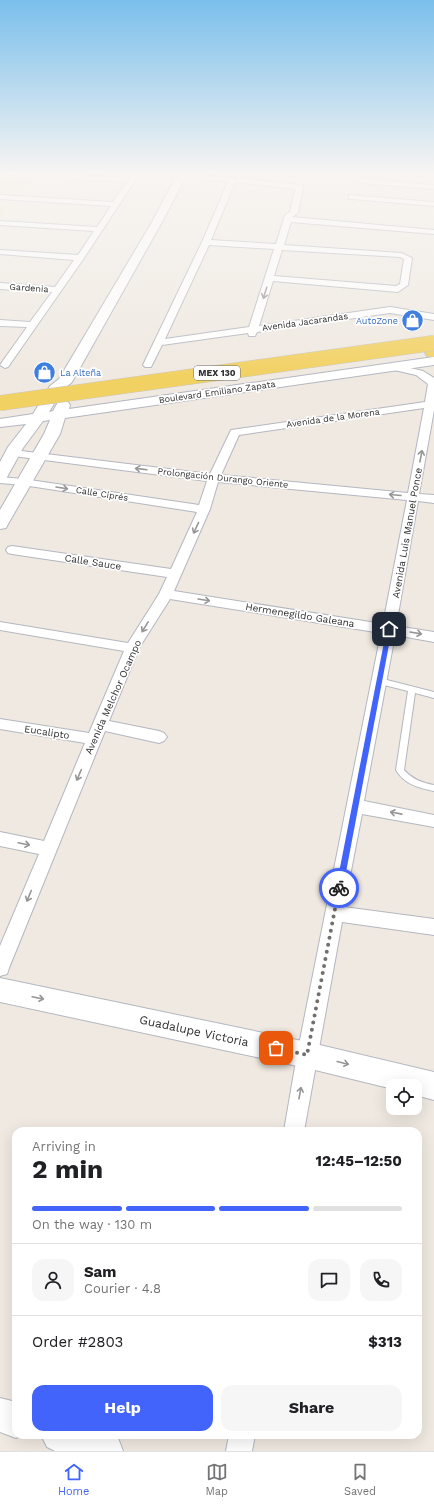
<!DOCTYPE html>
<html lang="en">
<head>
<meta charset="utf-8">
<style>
  :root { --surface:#fff; --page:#f6f6f6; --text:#202124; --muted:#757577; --line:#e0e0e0; --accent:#4264fb }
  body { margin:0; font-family:"Work Sans",sans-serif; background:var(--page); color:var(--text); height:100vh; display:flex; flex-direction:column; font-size:15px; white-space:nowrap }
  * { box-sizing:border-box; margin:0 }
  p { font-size:13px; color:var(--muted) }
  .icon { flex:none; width:22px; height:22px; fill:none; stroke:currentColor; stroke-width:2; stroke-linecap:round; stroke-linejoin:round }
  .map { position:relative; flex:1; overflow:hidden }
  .details { position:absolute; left:12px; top:1127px; width:410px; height:312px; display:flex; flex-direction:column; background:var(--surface); border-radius:12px; box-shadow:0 4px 16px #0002 }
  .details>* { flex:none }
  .fabs { position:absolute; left:386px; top:1079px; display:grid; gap:8px }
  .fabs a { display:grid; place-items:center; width:36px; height:36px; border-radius:8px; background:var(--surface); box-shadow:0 4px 16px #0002; font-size:20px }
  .pin { position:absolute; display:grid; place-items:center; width:34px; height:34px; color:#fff; margin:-17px; border-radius:8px; box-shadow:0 2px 6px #0006 }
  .courier { position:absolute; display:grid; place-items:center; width:40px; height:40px; margin:-20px; border:3px solid #4264fb; border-radius:50%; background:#fff; color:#222; box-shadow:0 1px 5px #0007 }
  .headline em { font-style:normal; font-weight:700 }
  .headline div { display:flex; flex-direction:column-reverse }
  .headline { display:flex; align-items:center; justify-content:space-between; height:68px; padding:0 20px }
  h1 { font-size:26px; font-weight:700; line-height:30px }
  .bar { display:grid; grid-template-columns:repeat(4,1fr); gap:6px 4px; align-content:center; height:48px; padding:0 20px }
  .bar i { height:5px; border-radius:3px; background:var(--line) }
  .bar .current { background:var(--accent) }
  .bar p { grid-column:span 4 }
  .line { display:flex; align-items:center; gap:10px; padding:0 20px; border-top:1px solid var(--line) }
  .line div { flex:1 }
  .round { display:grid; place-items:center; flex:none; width:42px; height:42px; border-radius:12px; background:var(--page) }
  .primary-button { display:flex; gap:8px; margin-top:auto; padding:8px 20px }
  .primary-button a { flex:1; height:46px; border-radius:12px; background:var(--accent); color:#fff; font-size:16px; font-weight:700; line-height:46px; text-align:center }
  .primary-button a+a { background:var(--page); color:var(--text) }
  .menu { display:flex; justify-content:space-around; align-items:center; height:56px; border-top:1px solid var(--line); background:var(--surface); font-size:11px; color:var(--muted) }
  .menu a { display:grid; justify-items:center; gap:2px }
  .menu .current { color:var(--accent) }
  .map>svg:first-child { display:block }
  .education { fill:#f0e6d1 }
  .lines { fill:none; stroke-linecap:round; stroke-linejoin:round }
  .lane-casing { stroke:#b4b7c1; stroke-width:2 }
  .street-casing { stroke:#b4b7c1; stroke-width:2 }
  .secondary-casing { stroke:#b4b7c1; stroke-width:2 }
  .primary-casing { stroke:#c9c9c9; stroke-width:2 }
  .lane { fill:#fff; fill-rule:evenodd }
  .street { fill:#fff; fill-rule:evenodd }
  .secondary { fill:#fff; fill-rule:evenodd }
  .primary { fill:#f2d163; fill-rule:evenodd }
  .primary-bridge-casing { stroke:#c9c9c9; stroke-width:16; stroke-linecap:butt }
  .primary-bridge { stroke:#f2d163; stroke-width:15 }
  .oneway { stroke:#969696 }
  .route { fill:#4264fb }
  .done { stroke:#726f6d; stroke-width:4; stroke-dasharray:0 7.2 }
  .labels { text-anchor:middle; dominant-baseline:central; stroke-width:3.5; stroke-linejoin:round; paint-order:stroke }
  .far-street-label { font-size:9px; fill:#2e2e2e; stroke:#fff }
  .far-shop-label { font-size:9px; fill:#366cbe; stroke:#fff; text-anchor:end }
  .shield { fill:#fff; stroke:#6d6d6d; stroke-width:1 }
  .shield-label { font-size:9px; font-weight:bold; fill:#2e2e2e }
  .street-label { font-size:10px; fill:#2e2e2e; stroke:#fff }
  .near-street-label { font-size:12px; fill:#2e2e2e; stroke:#fff }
</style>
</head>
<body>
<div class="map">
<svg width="434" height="1451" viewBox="0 0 434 1451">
  <rect width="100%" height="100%" fill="#efe9e1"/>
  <g class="education">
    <path d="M0,176l18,1 -1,2 16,1 -15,17 -18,-1z"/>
    <path d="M0,201h16l-16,18z"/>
  </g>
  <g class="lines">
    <defs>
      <path id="lane" d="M379,678l55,14v6l-19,-5 -11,77c8,9 18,13 30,15v6c-15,-3 -30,-7 -38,-21l12,-79 -32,-8 -1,-2 1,-2z"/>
      <g id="street">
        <path d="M3,173h36l90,5 4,-5h7l-56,85 -76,109 -3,1 -5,-3 27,-38 -27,-1v-6l30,2 22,-30 -52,-3v-6l55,4 19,-27 -74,-6v-4l78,5 16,-24 -94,-6v-4l97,6 14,-21 -111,-7v-4l113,7 14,-20 -120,-7z"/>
        <path d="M161,173h25l1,1c-6,4 -20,3 -26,-1z"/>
        <path d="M201,175l101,10 1,2 -5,26 -6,4 142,13v4l-143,-12 -7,23 117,8 11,5 -4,27 -10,7 -125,-11 -14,45 131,-19 44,7v6l-44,-7 -133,19 -2,4h-6l-1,-3 -86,12 -11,22h-6l-2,-2 59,-123 26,-60 -24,-3 -4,-2zM235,182l60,7 -5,23 -5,3 -9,29 -65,-4zM209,245l65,4 -25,78 -84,12zM282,250l118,7 4,2 -4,25 -4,2 -122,-10z"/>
        <path d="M358,179l76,6v4l-73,-6h-3z"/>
        <path d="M349,195l85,7v4l-82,-7h-3z"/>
        <path d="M393,364l30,7 11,7v32l-15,84 15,1v8l-16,-2 -22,125 38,6v10l-39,-7 -31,166 70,14v12l-72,-13 -18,93 90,12v16l-92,-13 -38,209h-20l13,-76 84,-422 -211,-34 -31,49 -30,73 50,10 5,2 3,4 -3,4 -5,2 -54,-12 -96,237 -2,6 -7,2v-30l39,-92 -39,-8v-14l44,9 41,-98 -85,-14v-10l89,14 35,-82 -124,-21v-8l128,21 31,-49 8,-17 -155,-23 -4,-1 -2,-3 2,-3 4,-1 159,23 26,-57 -174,-27 -23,-2v-6l23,2 176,26 8,-24 -194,-25 -6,-3 6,-3 197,24 21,-44 194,-28 3,-18 -12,-9 -26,-6 -2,-2zM424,408l-16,85 -187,-18 18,-40zM218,482l189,18 -24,124 -209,-33 36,-82z"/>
        <path d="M229,1435h26l-3,16h-26z"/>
      </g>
      <g id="secondary">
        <path d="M178,173h10l-26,49 -90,160 -11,10 -12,20 4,-1 5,-9 5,-1 5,1 2,3 -1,4 365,-52v8l-369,53 -5,16 -52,90 -2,4 -6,1v-19l44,-76 6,-14 -7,1 -20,27 -17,31 -6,2v-19l8,-15 18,-23 -26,3v-8l33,-5 17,-28 9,-7 93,-157z"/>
        <path d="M0,978l307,64 127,30v28l-19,-5v-9h-22v3l-86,-21 -307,-66z"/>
        <path d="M0,1398l16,4v33h6l-6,3 -16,-6z"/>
        <path d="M41,1435h68l9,3 5,13h-68l-8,-4z"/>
      </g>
      <path id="primary" d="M434,349v8l-7,-1 -2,-3 2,-3z"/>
    </defs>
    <use href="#lane" class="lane-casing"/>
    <use href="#street" class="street-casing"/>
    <use href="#secondary" class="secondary-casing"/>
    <use href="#primary" class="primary-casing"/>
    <use href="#lane" class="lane"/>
    <use href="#street" class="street"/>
    <use href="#secondary" class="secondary"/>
    <use href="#primary" class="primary"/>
    <defs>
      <path id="primary-bridge" d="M0,403l434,-60"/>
    </defs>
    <use href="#primary-bridge" class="primary-bridge-casing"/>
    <use href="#primary-bridge" class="primary-bridge"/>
  </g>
  <defs><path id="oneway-shaft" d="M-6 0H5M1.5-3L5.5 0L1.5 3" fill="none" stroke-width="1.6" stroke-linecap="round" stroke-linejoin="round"/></defs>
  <g class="oneway">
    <use href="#oneway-shaft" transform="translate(265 293) rotate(107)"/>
    <use href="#oneway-shaft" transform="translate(421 456) rotate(-79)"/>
    <use href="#oneway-shaft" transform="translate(141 469) rotate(-173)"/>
    <use href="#oneway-shaft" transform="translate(62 488) rotate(9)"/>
    <use href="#oneway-shaft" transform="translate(395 495) rotate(-175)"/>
    <use href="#oneway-shaft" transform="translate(196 528) rotate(115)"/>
    <use href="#oneway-shaft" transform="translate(204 600) rotate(9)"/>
    <use href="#oneway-shaft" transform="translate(145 627) rotate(122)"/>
    <use href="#oneway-shaft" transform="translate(416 633) rotate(10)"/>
    <use href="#oneway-shaft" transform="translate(79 775) rotate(113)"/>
    <use href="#oneway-shaft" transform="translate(396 813) rotate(-169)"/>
    <use href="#oneway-shaft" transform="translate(24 844) rotate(12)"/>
    <use href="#oneway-shaft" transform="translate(29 896) rotate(112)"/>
    <use href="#oneway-shaft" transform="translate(38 998) rotate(12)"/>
    <use href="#oneway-shaft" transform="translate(343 1063) rotate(14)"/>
    <use href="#oneway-shaft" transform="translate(300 1093) rotate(-80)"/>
  </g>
  <linearGradient id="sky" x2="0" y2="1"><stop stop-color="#7abfeb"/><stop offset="0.46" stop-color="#f8f5f2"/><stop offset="1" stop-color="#f8f5f2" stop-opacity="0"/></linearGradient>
  <rect width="434" height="376" fill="url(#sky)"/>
  <path class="route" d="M387,627l5,2 -49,259 -4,3 -3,-3z"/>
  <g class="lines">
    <path class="done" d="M276,1048l31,7 32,-167"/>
  </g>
  <defs>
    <symbol id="shop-disc" viewBox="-11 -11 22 22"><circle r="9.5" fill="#3f7fe0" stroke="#fff"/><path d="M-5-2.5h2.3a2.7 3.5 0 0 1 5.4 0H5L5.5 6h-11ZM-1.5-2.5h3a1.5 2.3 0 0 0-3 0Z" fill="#fff"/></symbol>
  </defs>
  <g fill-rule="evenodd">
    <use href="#shop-disc" x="400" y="308" width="25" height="25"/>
    <use href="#shop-disc" x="32" y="360" width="25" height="25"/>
  </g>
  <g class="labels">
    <g class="far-street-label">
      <text transform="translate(29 288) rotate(4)">Gardenia</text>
      <text transform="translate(305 322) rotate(-8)">Avenida Jacarandas</text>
      <text transform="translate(217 392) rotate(-8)">Boulevard Emiliano Zapata</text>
      <text transform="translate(333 418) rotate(-8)">Avenida de la Morena</text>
      <text transform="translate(223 478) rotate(6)">Prolongación Durango Oriente</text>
      <text transform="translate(102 494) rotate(9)">Calle Ciprés</text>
    </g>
    <g class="far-shop-label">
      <text x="398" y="321">AutoZone</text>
      <text x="60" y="373" text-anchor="start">La Alteña</text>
    </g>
    <rect class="shield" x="194" y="366" width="46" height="14" rx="3"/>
    <g class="shield-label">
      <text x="217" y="373">MEX 130</text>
    </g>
    <g class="street-label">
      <text transform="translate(407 533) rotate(-80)">Avenida Luis Manuel Ponce</text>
      <text transform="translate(93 562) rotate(9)">Calle Sauce</text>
      <text transform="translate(300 615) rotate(9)">Hermenegildo Galeana</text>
      <text transform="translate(113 697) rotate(-66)">Avenida Melchor Ocampo</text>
      <text transform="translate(47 732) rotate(9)">Eucalipto</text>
    </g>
    <g class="near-street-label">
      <text transform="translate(194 1031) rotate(12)">Guadalupe Victoria</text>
    </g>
  </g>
</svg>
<div class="fabs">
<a><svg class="icon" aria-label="locate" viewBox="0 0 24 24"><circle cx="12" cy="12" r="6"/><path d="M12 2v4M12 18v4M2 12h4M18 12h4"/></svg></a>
</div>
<div class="pin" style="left:276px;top:1048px;background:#ea580c"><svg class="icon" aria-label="bag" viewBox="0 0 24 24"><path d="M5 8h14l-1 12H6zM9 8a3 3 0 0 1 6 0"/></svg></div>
<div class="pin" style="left:389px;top:629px;background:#1f2937"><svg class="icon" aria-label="home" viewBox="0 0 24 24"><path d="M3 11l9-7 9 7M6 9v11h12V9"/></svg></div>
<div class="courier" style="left:339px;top:888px"><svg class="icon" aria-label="bike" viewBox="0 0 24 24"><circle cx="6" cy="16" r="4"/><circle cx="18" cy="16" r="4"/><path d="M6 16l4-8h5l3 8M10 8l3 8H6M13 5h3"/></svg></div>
<section class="details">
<div class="headline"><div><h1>2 min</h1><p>Arriving in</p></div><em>12:45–12:50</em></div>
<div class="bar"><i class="current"></i><i class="current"></i><i class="current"></i><i></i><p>On the way · 130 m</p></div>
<div class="line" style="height:72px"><a class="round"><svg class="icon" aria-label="person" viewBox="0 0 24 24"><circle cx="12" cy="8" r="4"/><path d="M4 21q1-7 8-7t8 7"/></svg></a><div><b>Sam</b><p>Courier · 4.8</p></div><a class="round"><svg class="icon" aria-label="chat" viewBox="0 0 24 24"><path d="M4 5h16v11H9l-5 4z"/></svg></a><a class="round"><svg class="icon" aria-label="phone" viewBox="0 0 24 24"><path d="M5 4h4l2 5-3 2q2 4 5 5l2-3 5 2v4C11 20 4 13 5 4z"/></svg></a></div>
<div class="line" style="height:52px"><div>Order #2803</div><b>$313</b></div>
<div class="primary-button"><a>Help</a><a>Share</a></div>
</section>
</div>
<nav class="menu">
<a class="current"><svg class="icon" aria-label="home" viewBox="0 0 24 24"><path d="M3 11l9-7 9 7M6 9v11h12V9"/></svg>Home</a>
<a><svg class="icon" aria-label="map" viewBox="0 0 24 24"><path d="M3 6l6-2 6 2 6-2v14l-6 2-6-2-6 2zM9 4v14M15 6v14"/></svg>Map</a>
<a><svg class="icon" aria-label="saved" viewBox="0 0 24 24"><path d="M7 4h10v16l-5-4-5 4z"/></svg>Saved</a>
</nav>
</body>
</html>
